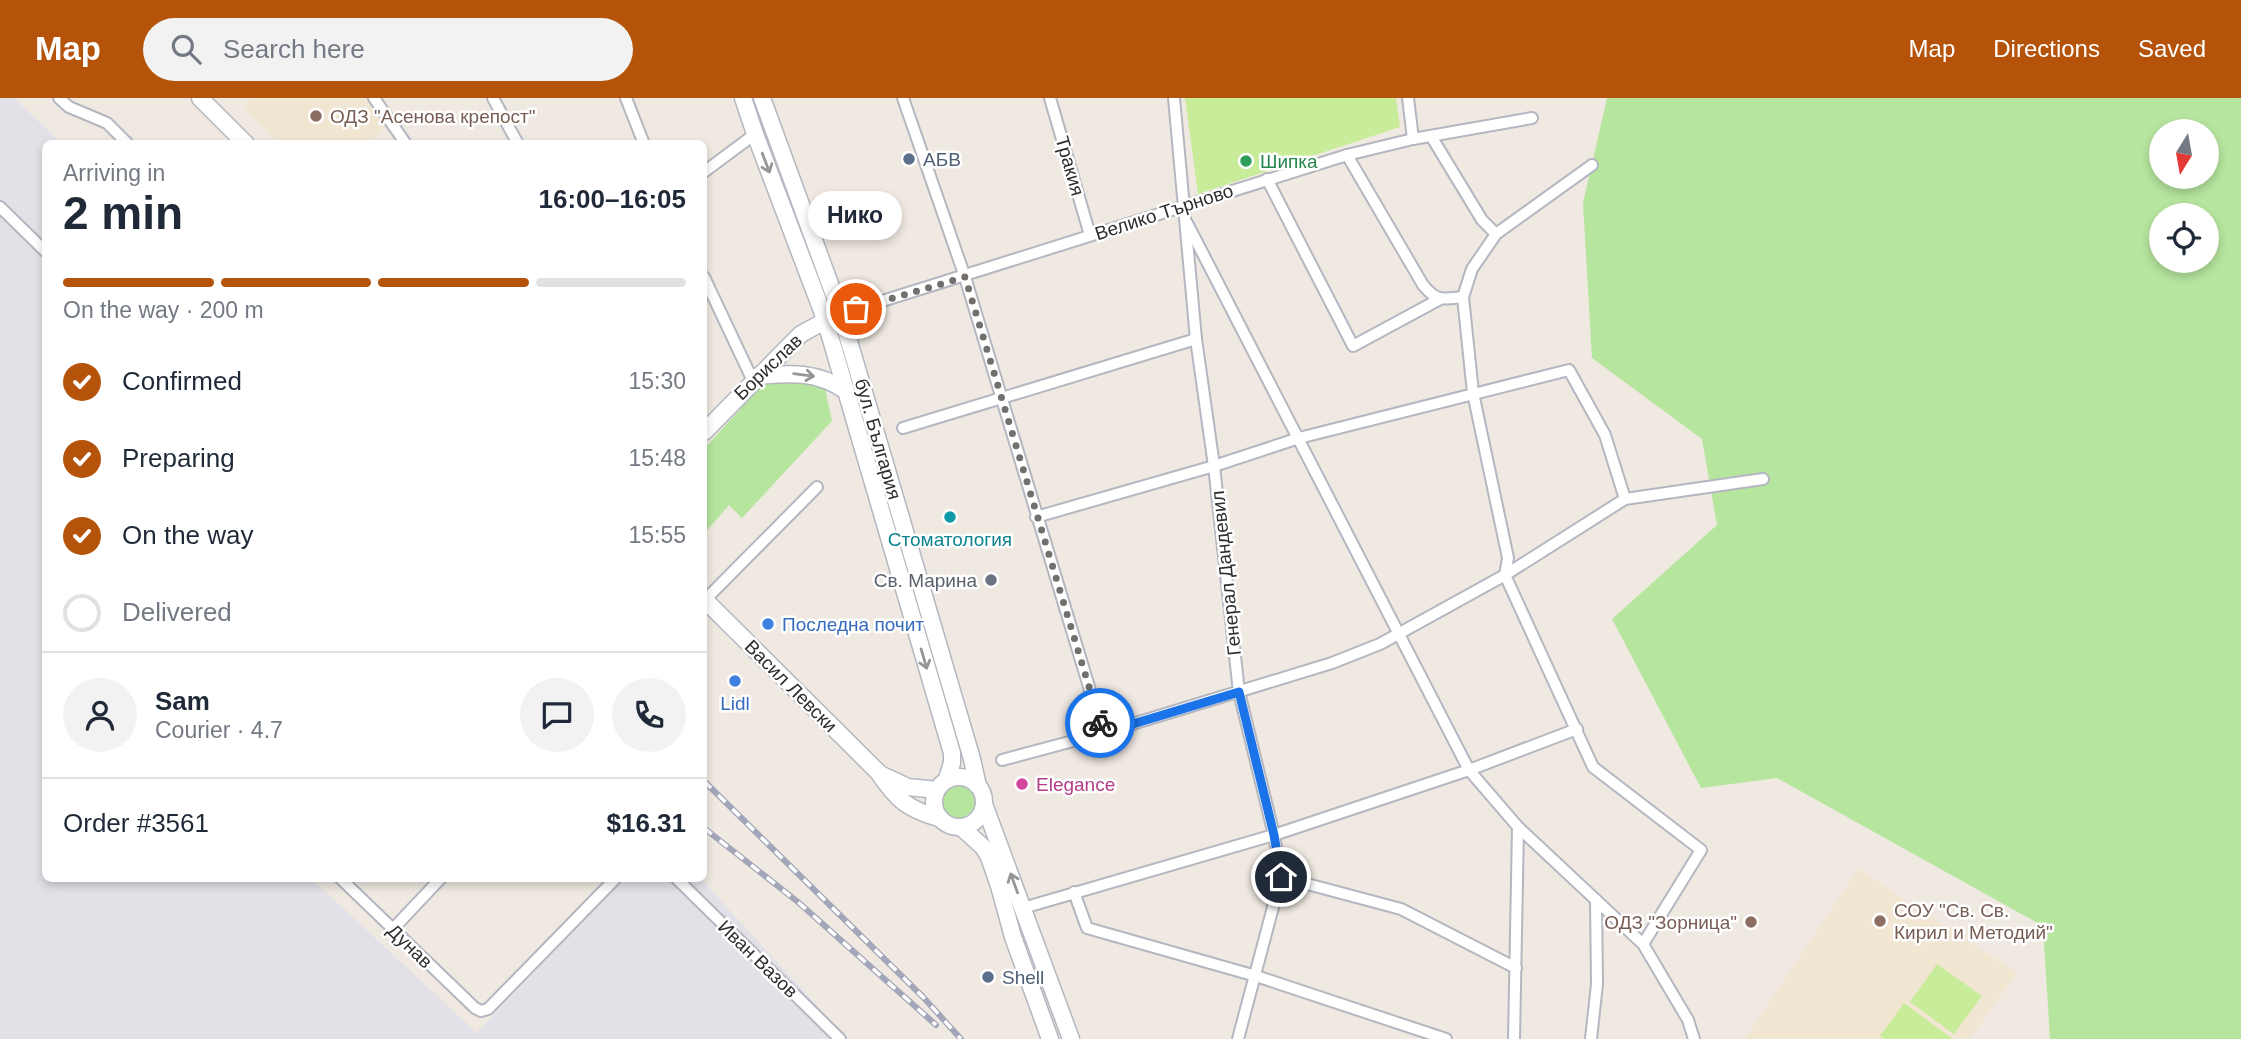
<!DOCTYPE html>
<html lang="en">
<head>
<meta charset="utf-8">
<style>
  :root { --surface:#fff; --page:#f2f2f3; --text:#1f2937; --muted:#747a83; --line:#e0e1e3; --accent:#b45309 }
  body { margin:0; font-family:Helvetica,sans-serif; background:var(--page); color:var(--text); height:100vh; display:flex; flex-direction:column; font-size:26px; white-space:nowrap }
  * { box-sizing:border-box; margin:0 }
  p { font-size:23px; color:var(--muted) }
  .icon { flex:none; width:38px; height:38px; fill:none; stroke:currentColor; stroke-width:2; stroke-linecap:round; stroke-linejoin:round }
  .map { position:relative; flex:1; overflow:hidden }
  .drawer { position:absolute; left:42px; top:42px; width:665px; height:742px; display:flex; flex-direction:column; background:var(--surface); border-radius:10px; box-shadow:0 4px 10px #0003 }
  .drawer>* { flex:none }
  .needle { width:46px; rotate:191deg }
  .fabs { position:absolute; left:2149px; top:21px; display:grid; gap:14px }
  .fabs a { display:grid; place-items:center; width:70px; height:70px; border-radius:50%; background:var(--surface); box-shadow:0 4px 10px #0003; font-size:35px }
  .pin { position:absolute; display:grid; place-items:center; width:60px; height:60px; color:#fff; margin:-30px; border:4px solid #fff; border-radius:50%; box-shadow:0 2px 7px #0007 }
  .courier { position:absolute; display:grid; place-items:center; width:70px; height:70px; margin:-35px; border:5px solid #1a73e8; border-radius:50%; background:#fff; color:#222; box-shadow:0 2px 9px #0007 }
  .bubble { position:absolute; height:49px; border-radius:24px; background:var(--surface); box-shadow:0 4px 10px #0003; font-size:23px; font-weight:600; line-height:49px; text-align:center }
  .overview em { font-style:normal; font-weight:600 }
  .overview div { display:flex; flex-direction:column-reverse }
  .overview { display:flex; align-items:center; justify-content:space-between; height:119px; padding:0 21px }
  h1 { font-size:46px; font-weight:600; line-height:52px }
  .bar { display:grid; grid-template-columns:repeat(4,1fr); gap:10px 7px; align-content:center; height:84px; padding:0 21px }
  .bar i { height:9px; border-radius:5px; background:var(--line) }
  .bar .on { background:var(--accent) }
  .bar p { grid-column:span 4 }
  .line { display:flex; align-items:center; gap:18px; padding:0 21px; border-top:2px solid var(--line) }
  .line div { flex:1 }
  .round { display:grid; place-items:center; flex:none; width:74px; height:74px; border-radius:37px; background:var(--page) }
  ol { padding:0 21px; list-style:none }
  li { display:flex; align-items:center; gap:21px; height:77px }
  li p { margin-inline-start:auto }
  li .icon { padding:7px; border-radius:50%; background:var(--accent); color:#fff; stroke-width:4 }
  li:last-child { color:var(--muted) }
  li i { width:38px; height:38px; border:4px solid var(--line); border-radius:50% }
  header { display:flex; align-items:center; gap:42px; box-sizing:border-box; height:98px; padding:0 35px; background:var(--accent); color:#fff }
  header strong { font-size:33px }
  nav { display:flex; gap:38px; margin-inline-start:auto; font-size:24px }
  .search { width:490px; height:63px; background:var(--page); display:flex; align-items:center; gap:18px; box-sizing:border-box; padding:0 24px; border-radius:38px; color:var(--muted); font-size:26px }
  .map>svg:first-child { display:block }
  .industrial { fill:#e3e1e8 }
  .education { fill:#f0e6d1 }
  .green { fill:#b6e59e; fill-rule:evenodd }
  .pitch { fill:#c9ec9a }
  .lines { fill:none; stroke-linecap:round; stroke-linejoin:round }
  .street-casing { stroke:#b4b7c1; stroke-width:14 }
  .secondary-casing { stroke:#b4b7c1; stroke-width:19 }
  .street { stroke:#fff; stroke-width:10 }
  .secondary { stroke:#fff; stroke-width:16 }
  .rail-casing { stroke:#a3a6b8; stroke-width:6 }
  .rail { stroke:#fff; stroke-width:3.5; stroke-dasharray:10; stroke-linecap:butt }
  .oneway { stroke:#969696 }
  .done { stroke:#726f6d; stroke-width:7; stroke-dasharray:0 12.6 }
  .route { stroke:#1a73e8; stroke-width:9 }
  .education-dot { fill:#8d6e63; stroke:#fff; stroke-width:2.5 }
  .service-dot { fill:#5c6f8a; stroke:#fff; stroke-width:2.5 }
  .leisure-dot { fill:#2e9e5b; stroke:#fff; stroke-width:2.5 }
  .culture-dot { fill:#0f9aa8; stroke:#fff; stroke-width:2.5 }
  .worship-dot { fill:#6b7280; stroke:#fff; stroke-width:2.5 }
  .shop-dot { fill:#3f7fe0; stroke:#fff; stroke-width:2.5 }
  .hotel-dot { fill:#d1479c; stroke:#fff; stroke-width:2.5 }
  .labels { text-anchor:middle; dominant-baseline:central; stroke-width:5; stroke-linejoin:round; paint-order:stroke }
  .education-label { font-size:19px; fill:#785e54; stroke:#fff; text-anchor:start }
  .service-label { font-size:19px; fill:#4e5e75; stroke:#fff; text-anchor:start }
  .leisure-label { font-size:19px; fill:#27864d; stroke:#fff; text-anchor:start }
  .street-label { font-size:19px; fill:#2e2e2e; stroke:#fff }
  .culture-label { font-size:19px; fill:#0d838f; stroke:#fff }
  .worship-label { font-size:19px; fill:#5b616d; stroke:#fff; text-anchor:end }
  .shop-label { font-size:19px; fill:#366cbe; stroke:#fff; text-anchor:start }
  .hotel-label { font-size:19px; fill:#b23c85; stroke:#fff; text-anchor:start }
</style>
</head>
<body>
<header>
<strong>Map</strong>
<div class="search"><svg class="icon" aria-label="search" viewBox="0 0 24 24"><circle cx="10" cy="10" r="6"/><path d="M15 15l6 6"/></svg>Search here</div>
<nav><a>Map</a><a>Directions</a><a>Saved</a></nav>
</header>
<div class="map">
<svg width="2241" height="941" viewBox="0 0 2241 941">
  <rect width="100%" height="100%" fill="#efe9e1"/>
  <path class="industrial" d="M0,0h14l47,45 -15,1v734l266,1 165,154 145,-154h79l147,160h-848z"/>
  <g class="education">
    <path d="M252,0h113l21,27 -17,18h-91l-34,-36z"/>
    <path d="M1858,771l159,104 -47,66h-225z"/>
  </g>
  <g class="green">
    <path d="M1607,0h634v941h-191l-7,-113 -266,-148 -76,10 -89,-169 105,-94 -15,-86 -110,-81 -9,-155zM2161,33h46v46h-46zM2161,117h46v46h-46z"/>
    <path d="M793,284l32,6 7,33 -90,97 -13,-13 -25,29v-85l60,-66z"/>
    <circle cx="958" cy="703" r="17"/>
  </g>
  <g class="pitch">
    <path d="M1185,0h211l4,29 -202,67z"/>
    <path d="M1937,866l45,32 -28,38 -44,-32z"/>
    <path d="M1904,905l49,36h-68l-5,-3z"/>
  </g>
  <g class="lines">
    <defs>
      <g id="street">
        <path d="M59,0l10,9 38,16 21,21"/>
        <path d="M374,0l32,46"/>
        <path d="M493,0l25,46"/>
        <path d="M626,0l18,46"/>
        <path d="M903,0l62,179 138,456"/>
        <path d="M1050,0l40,137"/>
        <path d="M1174,0l22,241 18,127 25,226 35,143 7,42 -43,162"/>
        <path d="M1408,0l5,41"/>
        <path d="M1431,38l51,84 14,14"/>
        <path d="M1347,57l76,130c14,17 19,14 40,12"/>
        <path d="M1592,67l-96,69 -24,35 -9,28 10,96 35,165 -3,17 88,192 108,83 -58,94"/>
        <path d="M704,74l51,-38"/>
        <path d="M1267,81l86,167 87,-47"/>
        <path d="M0,109l46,45"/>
        <path d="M1187,125l282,547 49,57 125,117 45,76 6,19"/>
        <path d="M704,179l49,104"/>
        <path d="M841,216l506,-159 66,-16 119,-21"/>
        <path d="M903,330l293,-89"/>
        <path d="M1036,419l178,-51 85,-28 270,-68 36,65 20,64"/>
        <path d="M705,502l112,-113"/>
        <path d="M1002,662l101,-27 229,-70 48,-19 125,-69 120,-76 138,-20"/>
        <path d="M1281,779l120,32 115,59"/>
        <path d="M340,780l135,130 6,3 7,-2 128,-131"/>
        <path d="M676,780l164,161"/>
        <path d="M1074,794l13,36 169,48 190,63"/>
        <path d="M1023,810l251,-73 195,-65 108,-41"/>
        <path d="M393,831l48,-51"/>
        <path d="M1514,941l4,-212"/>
        <path d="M1591,941l6,-55 -1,-84"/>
      </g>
      <g id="secondary">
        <path d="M200,0l46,46"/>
        <path d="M743,0l12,36 70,185 127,434v10l-5,16"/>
        <path d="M762,0l79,216 131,445 6,27"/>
        <path d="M758,278c33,-3 59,-5 88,15"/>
        <path d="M704,334l97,-98 33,-18"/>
        <path d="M704,501l174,173c19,28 29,37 61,46"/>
        <path d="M880,676l28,13 29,3"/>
        <circle cx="959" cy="704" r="25"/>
        <path d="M984,706l87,235"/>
        <path d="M961,729l22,20 6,10 10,29 14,51 37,102"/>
      </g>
    </defs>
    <use href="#street" class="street-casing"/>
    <use href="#secondary" class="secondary-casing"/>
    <use href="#street" class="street"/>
    <use href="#secondary" class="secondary"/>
    <defs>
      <g id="rail">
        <path d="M704,683l219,216 38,42"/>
        <path d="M704,730l94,74 138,123"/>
      </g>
    </defs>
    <use href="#rail" class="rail-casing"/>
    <use href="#rail" class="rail"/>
  </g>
  <defs><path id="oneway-shaft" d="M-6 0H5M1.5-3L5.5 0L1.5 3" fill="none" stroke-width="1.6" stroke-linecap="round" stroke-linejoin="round" transform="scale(1.75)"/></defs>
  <g class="oneway">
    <use href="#oneway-shaft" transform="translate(766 65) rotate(69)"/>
    <use href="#oneway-shaft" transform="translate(804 277) rotate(8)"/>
    <use href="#oneway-shaft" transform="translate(924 561) rotate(74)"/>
    <use href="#oneway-shaft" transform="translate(1014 785) rotate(-110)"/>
  </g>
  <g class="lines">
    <path class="done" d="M856,211l109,-32 135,446"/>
    <path class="route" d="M1100,625l3,10 136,-41 35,143 7,42"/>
  </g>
  <g class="education-dot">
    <circle cx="316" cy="18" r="7"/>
    <circle cx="1880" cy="823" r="7"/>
    <circle cx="1751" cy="824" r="7"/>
  </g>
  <g class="service-dot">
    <circle cx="909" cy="61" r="7"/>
    <circle cx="988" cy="879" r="7"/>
  </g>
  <circle class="leisure-dot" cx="1246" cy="63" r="7"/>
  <circle class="culture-dot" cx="950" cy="419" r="7"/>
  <circle class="worship-dot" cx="991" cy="482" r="7"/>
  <g class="shop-dot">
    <circle cx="768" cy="526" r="7"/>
    <circle cx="735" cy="583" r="7"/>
  </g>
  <circle class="hotel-dot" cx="1022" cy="686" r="7"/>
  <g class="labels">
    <g class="education-label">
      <text x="330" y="18">ОДЗ "Асенова крепост"</text>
      <text x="1894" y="812">СОУ "Св. Св.<tspan x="1894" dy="22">Кирил и Методий"</tspan></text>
      <text x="1737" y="824" text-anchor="end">ОДЗ "Зорница"</text>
    </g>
    <g class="service-label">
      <text x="923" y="61">АБВ</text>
      <text x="1002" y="879">Shell</text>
    </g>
    <g class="leisure-label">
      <text x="1260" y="63">Шипка</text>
    </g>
    <g class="street-label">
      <text transform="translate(1070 68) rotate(74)">Тракия</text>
      <text transform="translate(1164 114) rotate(-18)">Велико Търново</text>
      <text transform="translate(768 269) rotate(-44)">Борислав</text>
      <text transform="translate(878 341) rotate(74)">бул. България</text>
      <text transform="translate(1226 475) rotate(-96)">Генерал Дандевил</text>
      <text transform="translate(791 588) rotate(45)">Васил Левски</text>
      <text transform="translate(410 848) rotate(44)">Дунав</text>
      <text transform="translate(758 861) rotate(44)">Иван Вазов</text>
    </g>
    <g class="culture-label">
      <text x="950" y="441">Стоматология</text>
    </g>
    <g class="worship-label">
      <text x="977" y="482">Св. Марина</text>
    </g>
    <g class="shop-label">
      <text x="782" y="526">Последна почит</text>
      <text x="735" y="605" text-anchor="middle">Lidl</text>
    </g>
    <g class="hotel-label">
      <text x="1036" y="686">Elegance</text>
    </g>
  </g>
</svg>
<div class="fabs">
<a><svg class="needle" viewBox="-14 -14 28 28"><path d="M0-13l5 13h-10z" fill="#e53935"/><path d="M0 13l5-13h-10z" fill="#747a83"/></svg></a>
<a><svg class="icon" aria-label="locate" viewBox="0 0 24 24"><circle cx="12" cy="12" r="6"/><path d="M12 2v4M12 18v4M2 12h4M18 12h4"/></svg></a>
</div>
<div class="pin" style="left:856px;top:211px;background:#ea580c"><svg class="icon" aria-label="bag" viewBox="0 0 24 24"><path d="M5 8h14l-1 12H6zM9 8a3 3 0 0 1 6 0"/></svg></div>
<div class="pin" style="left:1281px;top:779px;background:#1f2937"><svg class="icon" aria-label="home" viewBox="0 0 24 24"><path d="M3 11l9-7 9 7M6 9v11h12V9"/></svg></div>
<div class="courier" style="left:1100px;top:625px"><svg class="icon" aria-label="bike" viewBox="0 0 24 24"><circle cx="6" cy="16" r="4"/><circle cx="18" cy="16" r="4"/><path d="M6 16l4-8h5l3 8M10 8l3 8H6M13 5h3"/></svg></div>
<div class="bubble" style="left:808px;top:93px;width:94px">Нико</div>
<section class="drawer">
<div class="overview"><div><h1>2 min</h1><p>Arriving in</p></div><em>16:00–16:05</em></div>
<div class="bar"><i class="on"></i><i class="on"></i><i class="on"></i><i></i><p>On the way · 200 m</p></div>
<ol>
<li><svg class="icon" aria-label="check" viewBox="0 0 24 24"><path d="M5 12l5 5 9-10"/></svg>Confirmed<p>15:30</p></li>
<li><svg class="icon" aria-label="check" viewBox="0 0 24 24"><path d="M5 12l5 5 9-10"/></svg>Preparing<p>15:48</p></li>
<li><svg class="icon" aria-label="check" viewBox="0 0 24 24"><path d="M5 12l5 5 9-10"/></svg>On the way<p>15:55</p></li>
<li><i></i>Delivered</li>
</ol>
<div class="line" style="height:126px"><a class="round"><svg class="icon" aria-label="person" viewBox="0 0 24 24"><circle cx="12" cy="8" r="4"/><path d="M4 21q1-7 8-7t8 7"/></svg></a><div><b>Sam</b><p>Courier · 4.7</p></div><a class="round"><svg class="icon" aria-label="chat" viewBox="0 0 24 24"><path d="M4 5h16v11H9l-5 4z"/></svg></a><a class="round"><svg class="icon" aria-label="phone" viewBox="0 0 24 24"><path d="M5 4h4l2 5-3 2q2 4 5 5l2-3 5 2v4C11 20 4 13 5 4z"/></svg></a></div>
<div class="line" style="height:91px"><div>Order #3561</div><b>$16.31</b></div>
</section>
</div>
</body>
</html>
